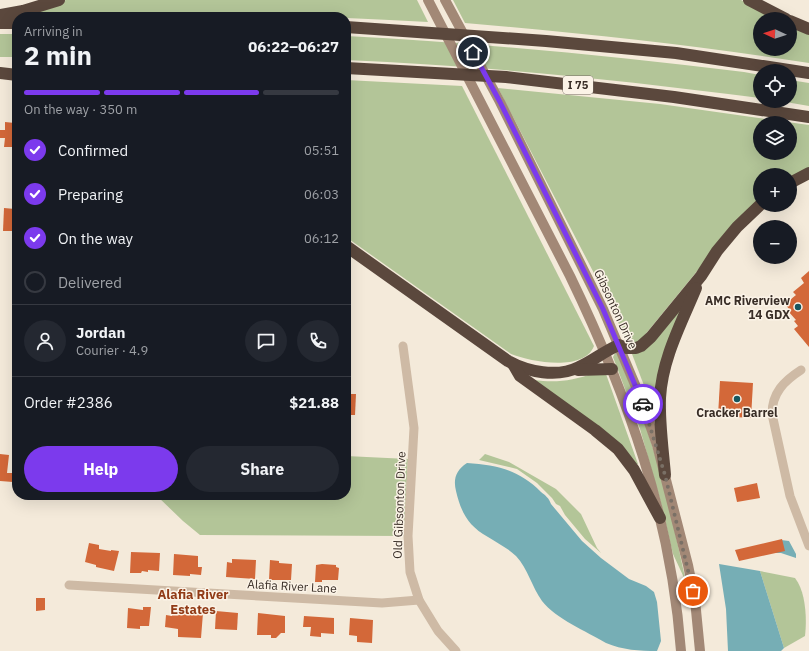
<!DOCTYPE html>
<html lang="en">
<head>
<meta charset="utf-8">
<style>
  :root { --surface:#171b24; --page:#242831; --text:#f1f3f6; --muted:#9ea1a6; --line:#363941; --accent:#7c3aed }
  body { margin:0; font-family:"IBM Plex Sans",sans-serif; background:var(--page); color:var(--text); height:100vh; display:flex; flex-direction:column; font-size:15px; white-space:nowrap }
  * { box-sizing:border-box; margin:0 }
  p { font-size:13px; color:var(--muted) }
  .icon { flex:none; width:22px; height:22px; fill:none; stroke:currentColor; stroke-width:2; stroke-linecap:round; stroke-linejoin:round }
  .map { position:relative; flex:1; overflow:hidden }
  .panel { position:absolute; left:12px; top:12px; width:339px; height:488px; display:flex; flex-direction:column; background:var(--surface); border-radius:16px; box-shadow:0 4px 16px #0002 }
  .panel>* { flex:none }
  .needle { width:26px; rotate:273deg }
  .buttons { position:absolute; left:753px; top:12px; display:grid; gap:8px }
  .buttons a { display:grid; place-items:center; width:44px; height:44px; border-radius:50%; background:var(--surface); box-shadow:0 4px 16px #0002; font-size:20px }
  .pin { position:absolute; display:grid; place-items:center; width:34px; height:34px; color:#fff; margin:-17px; border:2px solid #fff; border-radius:50%; box-shadow:0 1px 4px #0007 }
  .courier { position:absolute; display:grid; place-items:center; width:40px; height:40px; margin:-20px; border:3px solid #7c3aed; border-radius:50%; background:#fff; color:#222; box-shadow:0 1px 5px #0007 }
  .overview em { font-style:normal; font-weight:700 }
  .overview div { display:flex; flex-direction:column-reverse }
  .overview { display:flex; align-items:center; justify-content:space-between; height:68px; padding:0 12px }
  h1 { font-size:26px; font-weight:700; line-height:30px }
  .bar { display:grid; grid-template-columns:repeat(4,1fr); gap:6px 4px; align-content:center; height:48px; padding:0 12px }
  .bar i { height:5px; border-radius:3px; background:var(--line) }
  .bar .selected { background:var(--accent) }
  .bar p { grid-column:span 4 }
  .line { display:flex; align-items:center; gap:10px; padding:0 12px; border-top:1px solid var(--line) }
  .line div { flex:1 }
  .round { display:grid; place-items:center; flex:none; width:42px; height:42px; border-radius:21px; background:var(--page) }
  ol { padding:0 12px; list-style:none }
  li { display:flex; align-items:center; gap:12px; height:44px }
  li p { margin-inline-start:auto }
  li .icon { padding:4px; border-radius:50%; background:var(--accent); color:#fff; stroke-width:4 }
  li:last-child { color:var(--muted) }
  li i { width:22px; height:22px; border:2px solid var(--line); border-radius:50% }
  .cta { display:flex; gap:8px; margin-top:auto; padding:8px 12px }
  .cta a { flex:1; height:46px; border-radius:24px; background:var(--accent); color:#fff; font-size:16px; font-weight:700; line-height:46px; text-align:center }
  .cta a+a { background:var(--page); color:var(--text) }
  .map>svg:first-child { display:block }
  .green { fill:#b3c598; fill-rule:evenodd }
  .water { fill:#76aeb5 }
  .building { fill:#d36839 }
  .lines { fill:none; stroke-linecap:round; stroke-linejoin:round }
  .minor { stroke:#cebaa5; stroke-width:9 }
  .secondary { stroke:#a28876; stroke-width:10 }
  .motorway { stroke:#5b483d; stroke-width:12 }
  .done { stroke:#7a7066; stroke-width:4; stroke-dasharray:0 7.2 }
  .route { stroke:#7c3aed; stroke-width:5 }
  .poi-dot { fill:#18565f; stroke:#fbf3e7; stroke-width:1.5 }
  .labels { text-anchor:middle; dominant-baseline:central; stroke-width:3; stroke-linejoin:round; paint-order:stroke }
  .shield { fill:#fbf3e7; stroke:#736961; stroke-width:1 }
  .shield-label { font-size:11px; font-weight:bold; fill:#392e27 }
  .poi-label { font-size:12px; font-weight:bold; fill:#392e27; stroke:#fbf3e7; text-anchor:end }
  .street-label { font-size:12px; fill:#392e27; stroke:#fbf3e7 }
  .neighbourhood-label { font-size:13px; font-weight:bold; fill:#913b17; stroke:#fbf3e7 }
</style>
</head>
<body>
<div class="map">
<svg width="809" height="651" viewBox="0 0 809 651">
  <rect width="100%" height="100%" fill="#f4eada"/>
  <g class="green">
    <path d="M66,0h351l11,22c-131,-8 -261,-8 -392,-7l-2,-4z"/>
    <path d="M453,0h288l37,19h-18v30h30v-24l19,8v30c-114,-18 -229,-30 -344,-40z"/>
    <rect x="0" y="34" width="17" height="23"/>
    <path d="M346,36c133,7 265,20 398,36l16,3v23c-139,-18 -274,-32 -414,-38z"/>
    <path d="M346,80l116,6 132,260c-10,26 -63,16 -83,8l-165,-117z"/>
    <path d="M790,80l19,3v23l-29,-5h10z"/>
    <path d="M498,88l162,16 149,21v45l-19,10v-5h-30v26l-62,69 -59,72 -12,1 -15,-35zM760,123h30v30h-30z"/>
    <path d="M684,300l-28,117 -24,-63z"/>
    <path d="M616,351c7,18 16,36 22,54 22,57 35,117 48,177l-13,-28 -12,-51 -21,-74 -27,-72z"/>
    <path d="M594,373l12,1 32,90 -3,1 -101,-85c21,3 39,1 60,-7z"/>
    <path d="M485,454l24,8 47,27 25,25 16,34 4,5 -16,-14 -20,-24 -5,-9 -4,-2 -4,-6 -15,-15 -20,-14 -38,-9z"/>
    <path d="M346,456l62,3 -4,77 -204,-1 -17,-14 -27,-26h190z"/>
    <path d="M760,571l35,7c11,14 12,41 10,58l-21,12z"/>
  </g>
  <g class="water">
    <path d="M467,463c30,2 52,7 74,29 4,3 8,6 10,12l31,37 19,17 28,21 17,7 8,6 3,10 4,39 -4,10c-17,0 -35,-1 -51,-8 -20,-12 -50,-24 -64,-42 -10,-14 -14,-32 -26,-45 -8,-8 -19,-13 -28,-19 -20,-11 -27,-25 -32,-46 -3,-12 0,-21 11,-28z"/>
    <path d="M781,540l8,1 7,13v4l-15,-5h-8z"/>
    <path d="M719,564l41,7 24,77 -3,3h-53l-2,-42z"/>
  </g>
  <g class="building">
    <path d="M5,122l10,1 -1,24h-10l1,-9h-5v-8h5z"/>
    <path d="M4,208l11,1 -1,22h-11z"/>
    <path d="M809,271v76l-15,-18 4,-3 -4,-5 2,-1 -8,-9 1,-2 -4,-5 11,-9 -3,-3 11,-9 -3,-5z"/>
    <path d="M720,381l33,2 -2,35 -33,-2z"/>
    <path d="M346,394h10l-1,21h-9z"/>
    <path d="M0,454l9,1 -2,18h7l-1,9 -13,-1z"/>
    <path d="M757,483l3,15 -23,4 -3,-14z"/>
    <path d="M782,539l3,12 -46,10 -4,-11z"/>
    <path d="M89,543l10,2v4l12,2v-1l8,1 -5,20 -18,-4v-2l-11,-3z"/>
    <path d="M131,552l29,1 -1,18 -11,-1v2l-6,-1 -1,2h-11z"/>
    <path d="M174,554l24,2v11h4l-1,8 -11,-1v2l-17,-1z"/>
    <path d="M232,559l24,1 -1,19 -29,-2 1,-15 5,1z"/>
    <path d="M270,560l9,1v2l13,1 -1,16h-22z"/>
    <path d="M322,564l14,1v2l3,1 -1,12h-16v2h-7l1,-17z"/>
    <path d="M36,598h9v12l-9,1z"/>
    <path d="M143,607h8l-2,19h-9v3l-13,-1 1,-20 15,2z"/>
    <path d="M177,609l24,2 2,2 -2,25 -23,-1v-8l-13,-2 1,-12 6,1v-6z"/>
    <path d="M216,611l22,2 -1,17 -22,-1z"/>
    <path d="M258,613l27,3v17h-4l-5,5h-5v-3h-14z"/>
    <path d="M304,616l30,2v16l-13,-1v4l-11,-1 1,-9h-8z"/>
    <path d="M350,618l23,2 -1,23 -15,-1v-6l-8,-1z"/>
  </g>
  <g class="lines">
    <g class="minor">
      <path d="M403,346l11,82 -6,108 2,36 9,28 19,31 18,20"/>
      <path d="M801,370c-17,11 -29,23 -29,44l18,82 19,50"/>
      <path d="M69,585l313,18 37,-3"/>
    </g>
    <g class="secondary">
      <path d="M428,0l142,276c58,120 101,241 111,375"/>
      <path d="M445,0l55,102 103,207 36,85 18,51 31,120 7,35 5,51"/>
    </g>
    <g class="motorway">
      <path d="M749,0l37,19"/>
      <path d="M0,15l23,-4 36,-11"/>
      <path d="M790,21l19,8"/>
      <path d="M0,23h17"/>
      <path d="M346,27l200,14 130,12 133,20"/>
      <path d="M346,68l160,9 168,20 135,20"/>
      <path d="M0,73l17,2"/>
      <path d="M790,183l19,-10"/>
      <path d="M346,246l162,115c20,11 49,17 71,6 14,-6 25,-16 40,-22l7,3h10l5,-2 10,-9 50,-61 16,-25 20,-24 23,-22"/>
      <path d="M513,364l7,12 75,54 23,19 16,21 26,48"/>
      <path d="M578,370l34,-1"/>
      <path d="M665,475c-2,-24 -6,-53 -5,-77 2,-39 21,-74 36,-110"/>
    </g>
  </g>
  <g class="lines">
    <path class="done" d="M643,404l22,71 28,116"/>
    <path class="route" d="M473,52l27,50 103,207 40,95"/>
  </g>
  <g class="poi-dot">
    <circle cx="798" cy="307" r="4"/>
    <circle cx="737" cy="399" r="4"/>
  </g>
  <g class="labels">
    <rect class="shield" x="563" y="76" width="30" height="18" rx="3"/>
    <g class="shield-label">
      <text x="578" y="85">I 75</text>
    </g>
    <g class="poi-label">
      <text x="790" y="300">AMC Riverview<tspan x="790" dy="14">14 GDX</tspan></text>
      <text x="737" y="412" text-anchor="middle">Cracker Barrel</text>
    </g>
    <g class="street-label">
      <text transform="translate(616 309) rotate(65)">Gibsonton Drive</text>
      <text transform="translate(399 505) rotate(-88)">Old Gibsonton Drive</text>
      <text transform="translate(292 586) rotate(3)">Alafia River Lane</text>
    </g>
    <g class="neighbourhood-label">
      <text x="193" y="594">Alafia River<tspan x="193" dy="15">Estates</tspan></text>
    </g>
  </g>
</svg>
<div class="buttons">
<a><svg class="needle" viewBox="-14 -14 28 28"><path d="M0-13l5 13h-10z" fill="#e53935"/><path d="M0 13l5-13h-10z" fill="#9ea1a6"/></svg></a>
<a><svg class="icon" aria-label="locate" viewBox="0 0 24 24"><circle cx="12" cy="12" r="6"/><path d="M12 2v4M12 18v4M2 12h4M18 12h4"/></svg></a>
<a><svg class="icon" aria-label="layers" viewBox="0 0 24 24"><path d="M12 4l9 5-9 5-9-5zM3 14l9 5 9-5"/></svg></a>
<a>+</a>
<a>−</a>
</div>
<div class="pin" style="left:693px;top:591px;background:#ea580c"><svg class="icon" aria-label="bag" viewBox="0 0 24 24"><path d="M5 8h14l-1 12H6zM9 8a3 3 0 0 1 6 0"/></svg></div>
<div class="pin" style="left:473px;top:52px;background:#1f2937"><svg class="icon" aria-label="home" viewBox="0 0 24 24"><path d="M3 11l9-7 9 7M6 9v11h12V9"/></svg></div>
<div class="courier" style="left:643px;top:404px"><svg class="icon" aria-label="car" viewBox="0 0 24 24"><path d="M5 17H2v-5l4-1 3-4h7l3 4 3 1v5h-3M9 17h6M6 11h13"/><circle cx="7" cy="17" r="2"/><circle cx="17" cy="17" r="2"/></svg></div>
<section class="panel">
<div class="overview"><div><h1>2 min</h1><p>Arriving in</p></div><em>06:22–06:27</em></div>
<div class="bar"><i class="selected"></i><i class="selected"></i><i class="selected"></i><i></i><p>On the way · 350 m</p></div>
<ol>
<li><svg class="icon" aria-label="check" viewBox="0 0 24 24"><path d="M5 12l5 5 9-10"/></svg>Confirmed<p>05:51</p></li>
<li><svg class="icon" aria-label="check" viewBox="0 0 24 24"><path d="M5 12l5 5 9-10"/></svg>Preparing<p>06:03</p></li>
<li><svg class="icon" aria-label="check" viewBox="0 0 24 24"><path d="M5 12l5 5 9-10"/></svg>On the way<p>06:12</p></li>
<li><i></i>Delivered</li>
</ol>
<div class="line" style="height:72px"><a class="round"><svg class="icon" aria-label="person" viewBox="0 0 24 24"><circle cx="12" cy="8" r="4"/><path d="M4 21q1-7 8-7t8 7"/></svg></a><div><b>Jordan</b><p>Courier · 4.9</p></div><a class="round"><svg class="icon" aria-label="chat" viewBox="0 0 24 24"><path d="M4 5h16v11H9l-5 4z"/></svg></a><a class="round"><svg class="icon" aria-label="phone" viewBox="0 0 24 24"><path d="M5 4h4l2 5-3 2q2 4 5 5l2-3 5 2v4C11 20 4 13 5 4z"/></svg></a></div>
<div class="line" style="height:52px"><div>Order #2386</div><b>$21.88</b></div>
<div class="cta"><a>Help</a><a>Share</a></div>
</section>
</div>
</body>
</html>
